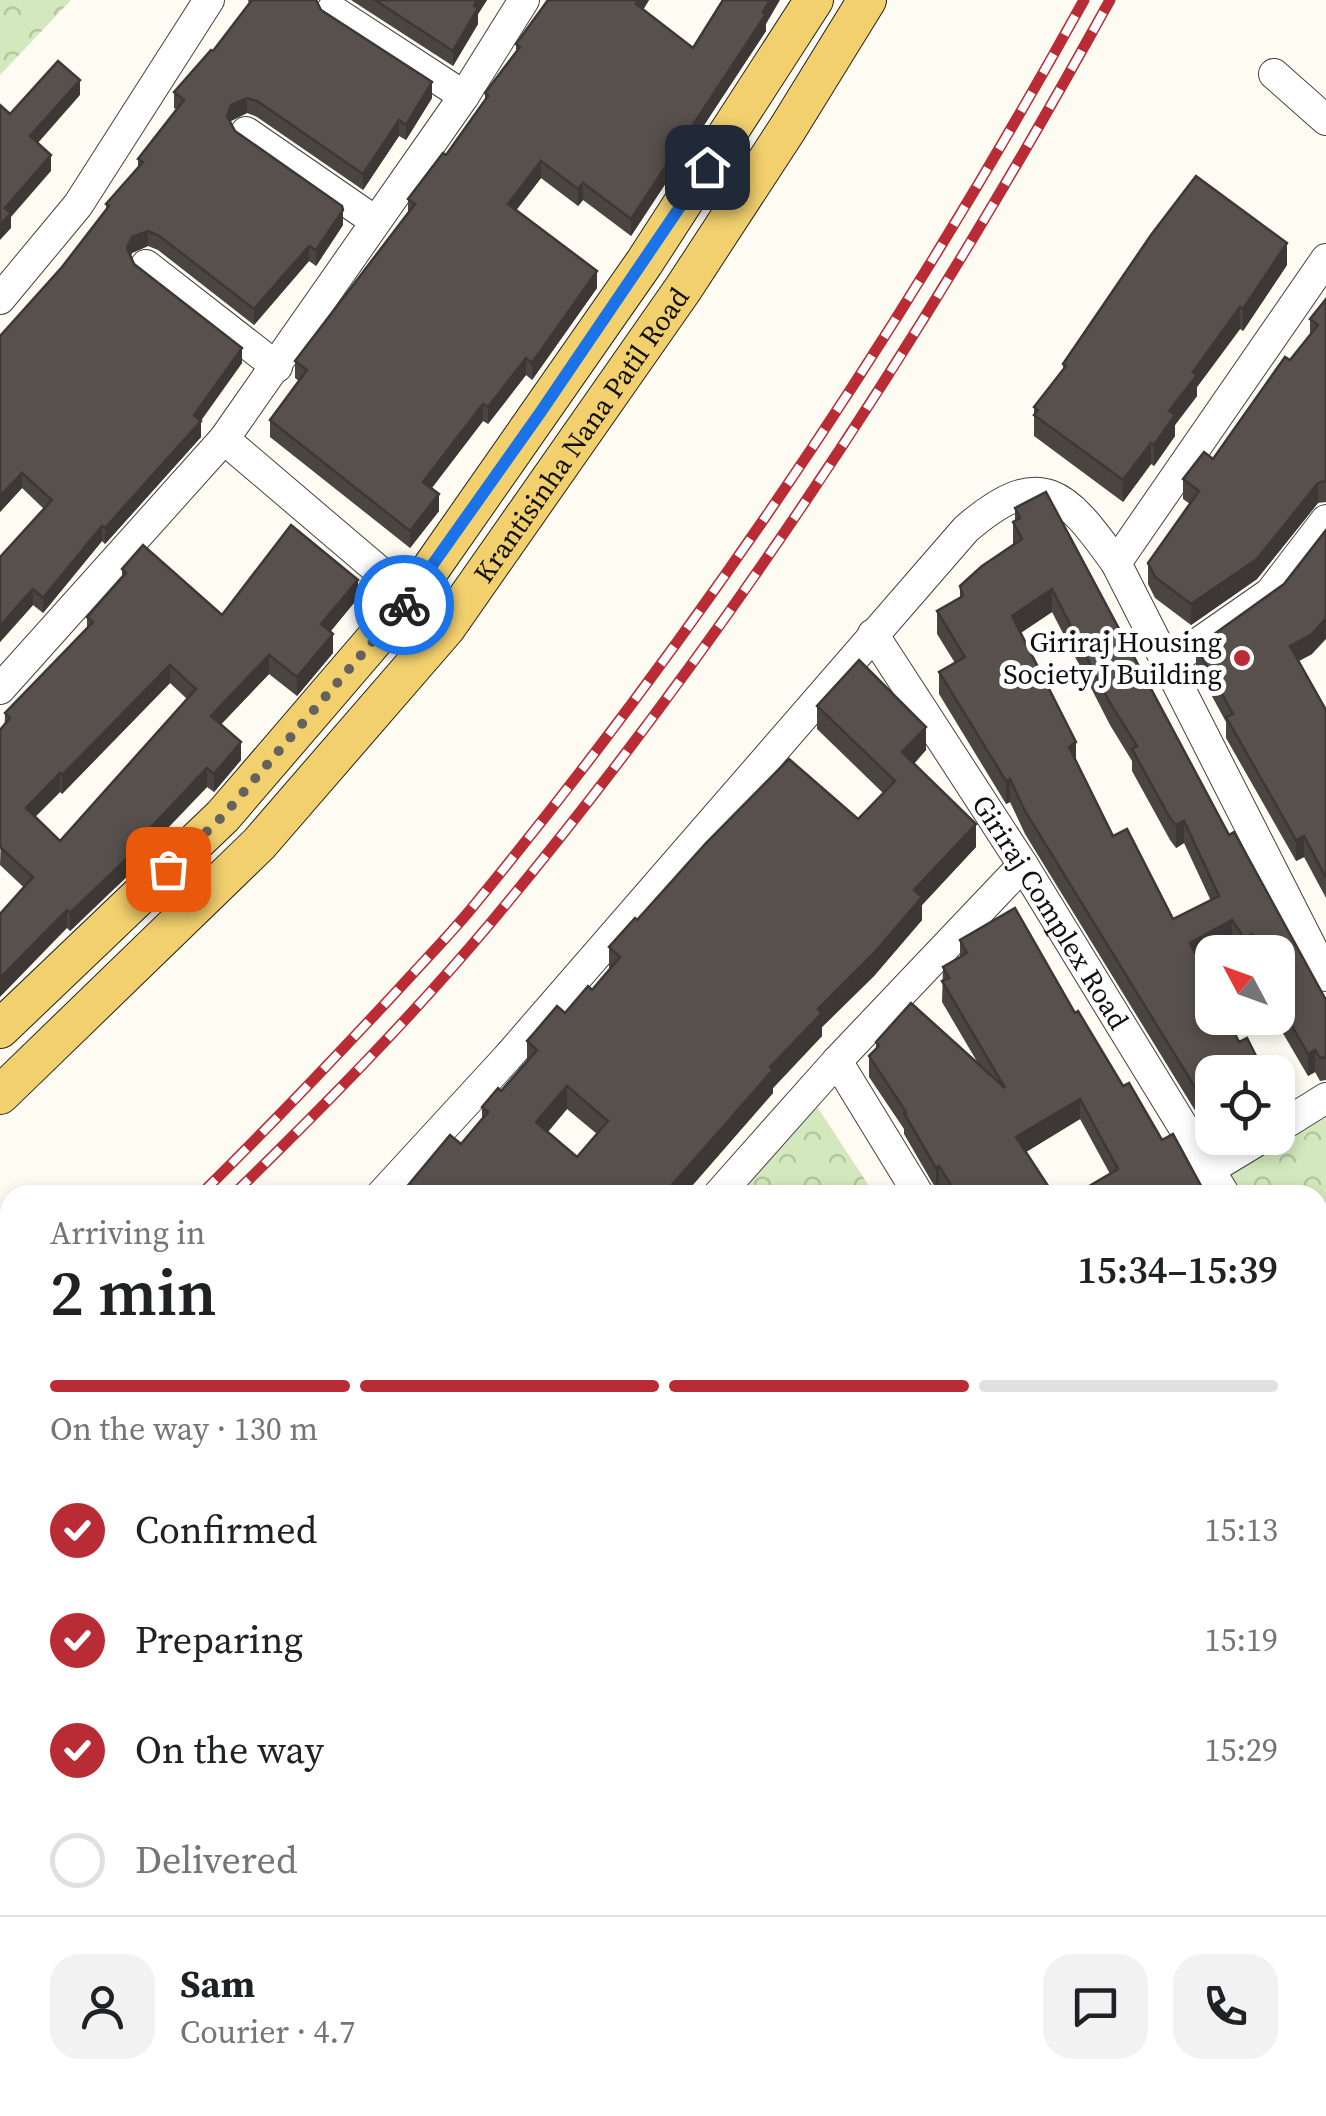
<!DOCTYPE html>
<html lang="en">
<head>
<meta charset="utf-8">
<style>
  :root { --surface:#fff; --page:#f2f2f2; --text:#202124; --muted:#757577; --line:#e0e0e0; --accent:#ba2c35 }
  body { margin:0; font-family:"Source Serif 4",serif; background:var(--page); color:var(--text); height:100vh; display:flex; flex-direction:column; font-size:38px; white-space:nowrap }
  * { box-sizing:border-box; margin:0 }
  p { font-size:32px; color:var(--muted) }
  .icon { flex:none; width:55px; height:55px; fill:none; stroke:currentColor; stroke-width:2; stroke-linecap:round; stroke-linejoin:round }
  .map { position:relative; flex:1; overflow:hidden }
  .sheet { position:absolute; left:0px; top:1185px; width:1328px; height:932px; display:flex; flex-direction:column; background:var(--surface); border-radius:30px 30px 0 0; box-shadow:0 5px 15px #0003 }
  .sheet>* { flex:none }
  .needle { width:65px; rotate:311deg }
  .tools { position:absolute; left:1195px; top:935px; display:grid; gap:20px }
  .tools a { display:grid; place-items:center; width:100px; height:100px; border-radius:20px; background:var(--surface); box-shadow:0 5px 15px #0003; font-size:50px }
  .pin { position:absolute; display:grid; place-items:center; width:85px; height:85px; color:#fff; margin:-42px; border-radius:20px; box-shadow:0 5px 15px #0006 }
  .courier { position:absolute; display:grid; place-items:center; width:100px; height:100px; margin:-50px; border:8px solid #1a73e8; border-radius:50%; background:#fff; color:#222; box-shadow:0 2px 12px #0007 }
  .head em { font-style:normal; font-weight:600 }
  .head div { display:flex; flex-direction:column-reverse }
  .head { display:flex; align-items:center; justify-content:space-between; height:170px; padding:0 50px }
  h1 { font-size:65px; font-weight:600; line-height:75px }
  .bar { display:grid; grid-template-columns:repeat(4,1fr); gap:15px 10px; align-content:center; height:120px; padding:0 50px }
  .bar i { height:12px; border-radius:8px; background:var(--line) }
  .bar .active { background:var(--accent) }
  .bar p { grid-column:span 4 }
  .line { display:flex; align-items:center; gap:25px; padding:0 50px; border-top:2px solid var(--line) }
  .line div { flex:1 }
  .round { display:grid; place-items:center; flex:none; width:105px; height:105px; border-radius:30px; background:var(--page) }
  ol { padding:0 50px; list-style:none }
  li { display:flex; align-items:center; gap:30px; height:110px }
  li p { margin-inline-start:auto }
  li .icon { padding:10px; border-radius:50%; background:var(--accent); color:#fff; stroke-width:4 }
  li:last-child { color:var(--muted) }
  li i { width:55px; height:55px; border:5px solid var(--line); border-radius:50% }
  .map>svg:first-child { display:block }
  .park { fill:url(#park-crowns) }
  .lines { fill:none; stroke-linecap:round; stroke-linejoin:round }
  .minor-casing { stroke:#424242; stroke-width:32 }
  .major-casing { stroke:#202020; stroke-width:40 }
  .minor { stroke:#fff; stroke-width:30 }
  .major { stroke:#f2d06e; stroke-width:38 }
  .rail-casing { stroke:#ba2c35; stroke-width:11 }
  .rail { stroke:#fff; stroke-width:8; stroke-dasharray:22; stroke-linecap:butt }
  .wall { fill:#4b4541; fill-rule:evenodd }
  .shaded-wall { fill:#3d3835 }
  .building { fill:#57504c; stroke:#3d3835; stroke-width:2.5; fill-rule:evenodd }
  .done { stroke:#63625e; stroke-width:10; stroke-dasharray:0 18 }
  .route { stroke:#1a73e8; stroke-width:12 }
  .poi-dot { fill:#ba2c35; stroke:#fff; stroke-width:4 }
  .labels { text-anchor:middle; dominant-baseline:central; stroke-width:10; stroke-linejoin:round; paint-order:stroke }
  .street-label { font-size:28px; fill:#0f0f0f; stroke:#fff }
  .poi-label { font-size:28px; fill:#0f0f0f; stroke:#fff; text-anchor:end }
</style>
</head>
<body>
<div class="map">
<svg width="1326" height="2116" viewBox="0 0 1326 2116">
  <defs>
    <pattern id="park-crowns" width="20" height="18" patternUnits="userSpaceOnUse" patternTransform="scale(2.5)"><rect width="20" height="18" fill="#d3e8bc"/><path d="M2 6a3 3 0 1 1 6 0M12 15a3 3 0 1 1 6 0" fill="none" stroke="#b4c6a0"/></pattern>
  </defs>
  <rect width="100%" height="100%" fill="#fefcf2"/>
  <g class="park">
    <path d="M0,0h71l-71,75z"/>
    <path d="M1326,1098v146l-8,6v-55h-93l-16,-25z"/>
    <path d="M816,1105l59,90h-140z"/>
  </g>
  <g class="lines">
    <defs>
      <g id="minor">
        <path d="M332,10l132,86"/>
        <path d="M1274,74l52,46"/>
        <path d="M246,132l129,89"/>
        <path d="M146,265l131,102"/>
        <path d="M0,299l78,-94 131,-205"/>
        <path d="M224,439l222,189"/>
        <path d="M1116,563l210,-304"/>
        <path id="s1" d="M873,634l150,231 202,330"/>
        <path d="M1168,664l102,-71 56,-73"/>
        <path d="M0,689l224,-250 240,-343 60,-96"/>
        <path d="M837,1061l82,134"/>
        <path d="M1278,1128l48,-30"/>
        <path d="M1209,1170l53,-32"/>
        <path d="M381,1195l126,-137 459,-529c75,-65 100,-36 150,34l210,413"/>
        <path d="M718,1195l119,-134 186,-196"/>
        <path d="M1318,1339l8,14"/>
        <path d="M0,1575l10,-9"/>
        <path d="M1318,1672l8,2"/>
        <path d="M0,1676l10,2"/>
        <path d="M1318,1968l8,2"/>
        <path d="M0,1979l10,-8"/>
        <path d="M1318,1997l8,2"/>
        <path d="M158,2108l9,8"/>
        <path d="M378,2108l10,8"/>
        <path d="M532,2108l11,8"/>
      </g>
      <g id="major">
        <path d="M0,1029l223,-213 188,-219 233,-334 170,-263"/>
        <path id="s2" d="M0,1095l259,-251 187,-216 237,-339 105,-161 79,-128"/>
      </g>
    </defs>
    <use href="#minor" class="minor-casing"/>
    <use href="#major" class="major-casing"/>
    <use href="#minor" class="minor"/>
    <use href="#major" class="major"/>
    <defs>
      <g id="rail">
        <path d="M200,1195c67,-66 131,-133 195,-202 25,-28 52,-55 76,-84 232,-282 436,-589 613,-909"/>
        <path d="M233,1195c88,-86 176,-175 255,-269 238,-285 443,-601 622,-926"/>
        <path d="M0,1385l10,-9"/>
        <path d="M0,1417l10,-10"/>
      </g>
    </defs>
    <use href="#rail" class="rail-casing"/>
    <use href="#rail" class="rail"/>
  </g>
  <g class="wall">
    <path d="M248,0h69l4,10 111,88 -26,42 -7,-4 -36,54 -106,-73 -10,-4 -16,8v2l4,8 108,94 -27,41 -7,-5 -55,64 -96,-75 -10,-4 -16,7 -1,3 3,8 108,99 -42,58 1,16 -96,107 -3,-3 -59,72 -10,-8 -33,37v-85l44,-48 -22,-21 -22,24v-176l62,-69 44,-57v-6l32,-36v-9l38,-50 -2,-1v-16l39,-41 36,-47z"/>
    <path d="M351,0h136l-9,14v10l-25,42z"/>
    <path d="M548,0h101l-6,10 50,38 73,-24v7l-135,205 -48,-36 -5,6 -37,-28 -25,32 81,78 -65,92 -6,-5 -38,49 -5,-3 -51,67 7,23 -29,37 -140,-111v-17l29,-39 -4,-3v-17l113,-149v-13l38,-44 39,-55v-7l31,-41v-8z"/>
    <path d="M1287,265l-44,66 -3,-2 -43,58v9l-22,29v11l-21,30 -3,-2 -28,38 -89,-66v-29l29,-38v-5z"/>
    <path d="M1326,299v203l-8,1 -61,76 -66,46 -36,-27 -7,-14v-21l42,-59 -7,-5v-20l30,-20 97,-123v-17z"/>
    <path d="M1015,508l214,327 97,165v80l-6,1 -5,-9 -7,4 -34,-58h4v-66h-40l-6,-9 -33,18 13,111v42l-4,-8 -12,6 -171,-278 -15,-32 -4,2 -67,-110v-22l16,-9 -18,-29v-23l23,-14v-11l53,-41v-23l2,-2zM1052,612l58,113 22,36v10l38,69 6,8 8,-5 27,58 -38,18 -60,-83 -37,-74 -56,-129z"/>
    <path d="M122,569l100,46 136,-17 -28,34 3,21 -36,43 -28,-22 -49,51 21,35 -27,32 -7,-5 -67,70v7l-70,67 -70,-66 5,-152 82,-84v-12l35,-39zM170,683l17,16 -127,142 -25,-24 25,-25 2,2z"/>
    <path d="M1284,584l28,70 -14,7 28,49v188l-22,-41 -8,4 -70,-123v-16l-30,-55v-20z"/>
    <path d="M817,706l109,44 -12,14 62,83 -54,58v15l-48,56 -52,51v9l-49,52v5l-89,102h-284l61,-51 21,-24v-13l19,-16 26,-30v-20l38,-28 27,-23 17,-20v-23l28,-27 221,-101 25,-26 -66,-64zM567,1109l30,25 -20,23 -29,-25z"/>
    <path d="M960,940l115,73 48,73 39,54 -52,34 -30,-55 -54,33 28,43h-110l-5,-8 -3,2 -32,-55v-5l-35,-52v-21l7,-7v-7l103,23 -37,-63 1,-35 17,-10z"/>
    <path d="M1326,1231v82l-8,-12v-64z"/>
    <path d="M1326,1691v237l-8,-1v-232l6,1z"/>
    <path d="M10,2016v74l-3,2 -7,-10v-60z"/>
    <path d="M403,2108h110l9,8h-114z"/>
    <path d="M565,2108h61l10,8h-62z"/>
    <path d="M755,2108h244v2l-7,6h-228z"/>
  </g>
  <g class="shaded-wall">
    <path d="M477,0h10l-9,14v10l-25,42v-15z"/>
    <path d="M638,0h11l-13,21v-17z"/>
    <path d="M770,0h10l-14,24v7l-135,205v-17z"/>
    <path d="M80,80v15l-50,57v-16z"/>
    <path d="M432,82v16l-26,42v-15z"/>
    <path d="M247,98v15l-16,8 -4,10v-15l4,-11z"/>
    <path d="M399,120v16l-36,54v-16z"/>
    <path d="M51,155v16l-40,46v11l-11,12v-15l5,-17z"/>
    <path d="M541,161v17l-33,43v-17z"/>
    <path d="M583,183v17l-5,6v-17z"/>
    <path d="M343,210v15l-27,41v-16z"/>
    <path d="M148,231v15l-16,7 -5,10v-15l5,-11z"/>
    <path d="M1287,243v22l-44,66v-22z"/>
    <path d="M309,246v15l-55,64v-16z"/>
    <path d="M597,271v17l-65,92v-17z"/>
    <path d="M1240,307v22l-43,58v9l-22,29v11l-21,30v-21l15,-34 24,-39z"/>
    <path d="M242,348v15l-44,62 3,-4v16l-96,107v-16l89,-113z"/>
    <path d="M526,358v17l-38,49v-17z"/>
    <path d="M483,404v17l-60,78v-17z"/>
    <path d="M1151,443v21l-28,38v-22z"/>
    <path d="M22,473v15l-22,24v-16z"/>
    <path d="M1318,483v20l-61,76 -66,46v-21z"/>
    <path d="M439,494v17l-29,37v-17z"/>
    <path d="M102,526v15l-59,72v-15z"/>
    <path d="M358,580v18l-37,45v-19z"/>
    <path d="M33,589v16l-33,37v-16z"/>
    <path d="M1052,589v23l-40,27v-23z"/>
    <path d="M1326,618v21l-14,15 -22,12v-20z"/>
    <path d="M333,634v19l-36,43v-19z"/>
    <path d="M269,655v19l-58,61v-19z"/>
    <path d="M170,665v18l-108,111v-19z"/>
    <path d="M926,727v23l-24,26v-24z"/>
    <path d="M241,742v18l-27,32v-18z"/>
    <path d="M1076,742v23l-7,-18z"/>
    <path d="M207,768v19l-67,70v7l-70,67v-18z"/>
    <path d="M60,773v19l-34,34v-18z"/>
    <path d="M1010,779v23l-4,2v-23z"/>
    <path d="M1184,821v22l-8,5v-23z"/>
    <path d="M976,824v23l-54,58v15l-48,56 -52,51v9l-49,52v5l-89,102h-21l107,-128 144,-177z"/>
    <path d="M1304,836v21l-8,4v-21z"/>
    <path d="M67,910v18l-67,69v-19z"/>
    <path d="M1232,920v23l-42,23v-23z"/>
    <path d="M1252,934v18h-8v-14z"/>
    <path d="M1315,1050v22l-7,4v-22z"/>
    <path d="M1208,1083v23l-12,6v-23z"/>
    <path d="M567,1086v23l-31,36v-23z"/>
    <path d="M1080,1099v20l-64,39v-21z"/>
    <path d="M939,1166v21l-3,2v-21z"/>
    <path d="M1325,1474v21l-7,3v-21z"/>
    <path d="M1326,1564v20l-8,3v-21z"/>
    <path d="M1326,1606v20l-8,5v-21z"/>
    <path d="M10,1892v20l-10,10v-19z"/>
    <path d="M10,2073v17l-3,2v-16z"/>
    <path d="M983,2108h16v2l-7,6h-20z"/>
  </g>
  <g class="building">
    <path d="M252,0h64l5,10 111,72 -26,43 -7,-5 -36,54 -106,-73 -10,-3 -16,7 -4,11 8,15 107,75 1,4 -27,40 -7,-4 -55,63 -96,-74 -10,-4 -16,6 -5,11 7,16 108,84 -48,67 7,6 -96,107 -3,-2 -59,72 -10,-9 -33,37v-69l52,-57 -30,-27 -22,23v-160l62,-69 47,-61 -3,-2 37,-42 -5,-3 46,-59 -10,-8 37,-42 2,1z"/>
    <path d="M375,0h102l-3,6 4,2 -25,43z"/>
    <path d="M548,0h90l-2,4 57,44 30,-48h47l-7,12 3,2 -135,205 -48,-36 -5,6 -37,-28 -33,43 89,67 -65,92 -6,-5 -38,49 -5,-3 -60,78 16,12 -29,37 -140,-111 37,-50 -12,-9 120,-157 -7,-5 35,-46 3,2 42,-59 -3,-3 35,-46 -4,-3z"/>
    <path d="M58,61l22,19 -50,56 21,19 -46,53 6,5 -11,12v-120l10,9z"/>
    <path d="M1196,176l91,67 -44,66 -3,-2 -47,65 4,3 -28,36 6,4 -21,30 -3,-2 -28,37 -89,-65 4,-5 -4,-3 32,-41 -3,-2 88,-129z"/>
    <path d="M1326,299v182l-8,2 -61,76 -66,45 -36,-27 -7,-14 51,-72 -16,-12 21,-27 9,7 72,-102 5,3 28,-35 -8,-6z"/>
    <path d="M1046,492l183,343 5,-3 92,168v57l-6,1 -5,-8 -7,4 -30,-53v-49h-17l-9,-18 -8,4 -12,-18 -42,23 22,45v30h15l12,24 8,-4 17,34h-52v20l-4,-9 -12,6 -171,-278 -15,-32 -4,2 -67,-109 26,-15 -28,-46 26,-15 -3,-10 22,-20 40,-27 -9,-17 7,-4 -5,-10zM1052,589l58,114 27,43 -5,3 38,69 6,7 8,-4 35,75 -46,23 -46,-90 -14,7 -44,-89 7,-5 -64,-126z"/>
    <path d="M291,525l67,55 -37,44 12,10 -36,43 -28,-22 -58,61 30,26 -27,32 -7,-6 -70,74 3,4 -70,67 -3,-3 -67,68v-64l33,-37 -33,-30v-117l10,-12 -5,-5 88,-91 -6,-5 39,-44 -4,-4 21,-24 79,70zM170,665l26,24 -136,152 -34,-33 34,-35 2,2z"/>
    <path d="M1326,530v88l-14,16 -22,12 36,64v168l-22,-42 -8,4 -70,-123 7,-3 -37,-67 88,-63z"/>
    <path d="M859,660l67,67 -24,25 74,72 -62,66 8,7 -48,56 -56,56 4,4 -52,54 3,3 -110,125h-263l50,-60 11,9 27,-32 -6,-5 16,-19 3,3 36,-41 -10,-9 7,-8 23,-27 8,7 23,-27 4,4 28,-33 -11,-10 26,-29 2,2 69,-77 83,-84 69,60 37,-38 -78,-75zM567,1086l41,35 -31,36 -41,-35z"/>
    <path d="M1015,908l60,105 3,-2 45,75 6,-3 33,57 11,-6 33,61h-132l44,-26 -38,-70 -64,38 38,58h-97l-18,-29 -3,2 -32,-55 2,-1 -37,-56 10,-10 -3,-4 35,-39 94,85 -63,-107 7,-3 -6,-11 24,-14 -7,-13z"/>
    <path d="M1326,1231v56l-8,-11v-39z"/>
    <path d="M1318,1405l8,13v57l-8,2z"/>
    <path d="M1326,1514v50l-8,2v-49z"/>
    <path d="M1326,1602v4l-8,4v-4z"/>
    <path d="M1325,1691h1v84l-8,-2v-78l6,1z"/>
    <path d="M10,1738v154l-10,11v-153z"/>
    <path d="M1318,1790l8,4v113l-8,-1z"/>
    <path d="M10,2016v57l-3,3 -7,-11v-43z"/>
    <path d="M47,2108h102l3,3 -5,5h-108z"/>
    <path d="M183,2108h153l10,8h-154z"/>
    <path d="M417,2108h96l9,8h-96z"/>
    <path d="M581,2108h45l10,8h-46z"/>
    <path d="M773,2108h210l-11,8h-189z"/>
  </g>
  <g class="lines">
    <path class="done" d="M168,869l55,-53 181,-211"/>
    <path class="route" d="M404,605l136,-192 167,-246"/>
  </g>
  <circle class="poi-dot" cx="1242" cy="658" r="10"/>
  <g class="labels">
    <g class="street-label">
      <text stroke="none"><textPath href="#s2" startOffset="882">Krantisinha Nana Patil Road</textPath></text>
      <text stroke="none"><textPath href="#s1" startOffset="330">Giriraj Complex Road</textPath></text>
    </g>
    <g class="poi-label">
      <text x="1222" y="642">Giriraj Housing<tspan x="1222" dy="32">Society J Building</tspan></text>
    </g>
  </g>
</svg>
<div class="tools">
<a><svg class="needle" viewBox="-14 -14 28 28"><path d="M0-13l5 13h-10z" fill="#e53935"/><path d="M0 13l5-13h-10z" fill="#757577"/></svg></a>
<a><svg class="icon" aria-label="locate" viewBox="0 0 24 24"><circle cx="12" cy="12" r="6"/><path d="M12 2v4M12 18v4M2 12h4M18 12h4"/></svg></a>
</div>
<div class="pin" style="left:168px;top:869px;background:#ea580c"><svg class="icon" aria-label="bag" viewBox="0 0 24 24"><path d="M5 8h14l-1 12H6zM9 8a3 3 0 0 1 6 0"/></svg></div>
<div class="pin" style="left:707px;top:167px;background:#1f2937"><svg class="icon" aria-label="home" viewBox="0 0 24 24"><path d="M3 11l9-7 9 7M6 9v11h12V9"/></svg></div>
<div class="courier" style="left:404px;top:605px"><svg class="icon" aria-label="bike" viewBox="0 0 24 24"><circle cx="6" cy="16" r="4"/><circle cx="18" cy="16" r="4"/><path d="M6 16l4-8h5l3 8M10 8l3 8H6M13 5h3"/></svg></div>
<section class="sheet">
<div class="head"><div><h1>2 min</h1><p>Arriving in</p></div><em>15:34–15:39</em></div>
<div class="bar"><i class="active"></i><i class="active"></i><i class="active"></i><i></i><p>On the way · 130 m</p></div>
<ol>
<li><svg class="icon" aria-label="check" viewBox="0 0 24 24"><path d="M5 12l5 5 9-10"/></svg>Confirmed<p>15:13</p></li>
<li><svg class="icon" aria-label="check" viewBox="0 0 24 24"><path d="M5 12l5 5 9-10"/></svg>Preparing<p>15:19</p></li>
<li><svg class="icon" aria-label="check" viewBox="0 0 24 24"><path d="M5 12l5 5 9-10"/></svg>On the way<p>15:29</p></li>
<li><i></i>Delivered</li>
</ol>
<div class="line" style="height:180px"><a class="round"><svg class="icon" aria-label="person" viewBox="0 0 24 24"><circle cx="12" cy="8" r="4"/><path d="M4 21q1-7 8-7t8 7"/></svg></a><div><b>Sam</b><p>Courier · 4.7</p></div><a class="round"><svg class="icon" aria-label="chat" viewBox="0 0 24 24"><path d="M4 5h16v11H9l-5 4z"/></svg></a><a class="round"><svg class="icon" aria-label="phone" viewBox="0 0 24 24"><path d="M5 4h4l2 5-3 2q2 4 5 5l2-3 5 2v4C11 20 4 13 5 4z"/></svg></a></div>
</section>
</div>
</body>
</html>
